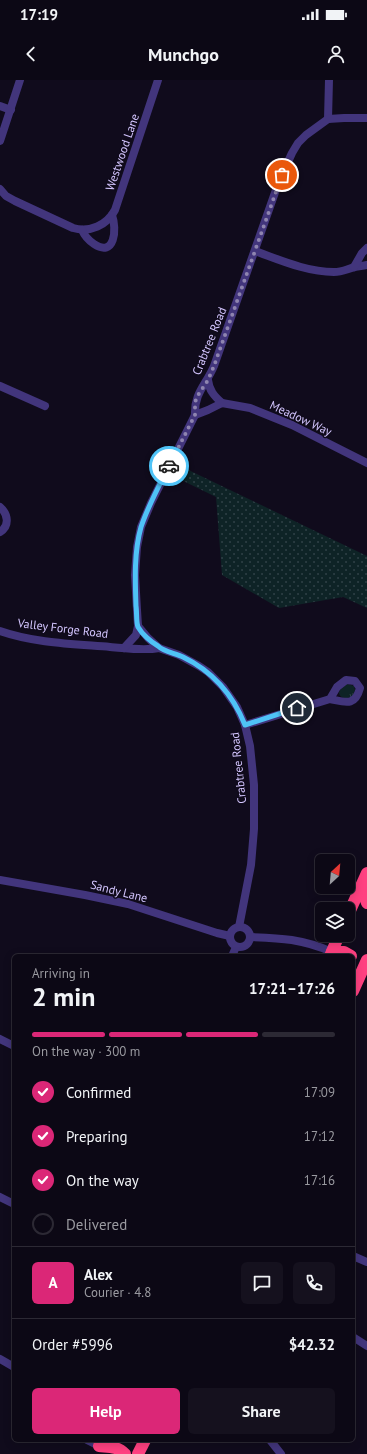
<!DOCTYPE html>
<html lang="en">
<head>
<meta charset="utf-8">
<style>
  :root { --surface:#0c0815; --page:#15111e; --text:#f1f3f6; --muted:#9a9aa0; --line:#2c2934; --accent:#db2777 }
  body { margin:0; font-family:"PT Sans",sans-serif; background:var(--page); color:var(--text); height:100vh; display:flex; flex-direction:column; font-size:15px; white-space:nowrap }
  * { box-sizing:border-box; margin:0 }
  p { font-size:13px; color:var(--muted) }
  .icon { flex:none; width:22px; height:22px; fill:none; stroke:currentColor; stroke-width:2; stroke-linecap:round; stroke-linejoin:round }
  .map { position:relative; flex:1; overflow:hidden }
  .panel { position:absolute; left:12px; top:874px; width:343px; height:488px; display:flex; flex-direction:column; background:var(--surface); border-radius:6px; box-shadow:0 2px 10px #0003,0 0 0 1px var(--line) }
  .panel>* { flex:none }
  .needle { width:26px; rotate:26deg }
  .tools { position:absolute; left:315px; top:774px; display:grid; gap:8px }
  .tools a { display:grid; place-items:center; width:40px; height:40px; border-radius:6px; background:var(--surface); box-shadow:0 2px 10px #0003,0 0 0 1px var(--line); font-size:20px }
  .pin { position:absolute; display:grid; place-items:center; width:34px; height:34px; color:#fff; margin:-17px; border:2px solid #fff; border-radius:50%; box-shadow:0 1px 4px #0007 }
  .courier { position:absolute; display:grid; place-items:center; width:40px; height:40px; margin:-20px; border:3px solid #4fc3f7; border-radius:50%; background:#fff; color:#222; box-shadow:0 1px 5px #0007 }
  .overview em { font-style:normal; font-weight:800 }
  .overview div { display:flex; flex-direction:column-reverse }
  .overview { display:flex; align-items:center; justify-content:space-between; height:68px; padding:0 20px }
  h1 { font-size:26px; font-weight:800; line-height:30px }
  .bar { display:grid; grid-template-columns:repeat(4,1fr); gap:6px 4px; align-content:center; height:48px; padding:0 20px }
  .bar i { height:5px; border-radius:3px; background:var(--line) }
  .bar .active { background:var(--accent) }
  .bar p { grid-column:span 4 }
  .line { display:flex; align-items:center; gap:10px; padding:0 20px; border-top:1px solid var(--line) }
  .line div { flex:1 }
  .round { display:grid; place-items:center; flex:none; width:42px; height:42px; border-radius:6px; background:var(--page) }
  ol { padding:0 20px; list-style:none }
  li { display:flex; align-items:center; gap:12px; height:44px }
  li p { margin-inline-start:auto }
  li .icon { padding:4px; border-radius:50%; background:var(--accent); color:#fff; stroke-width:4 }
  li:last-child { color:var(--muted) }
  li i { width:22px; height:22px; border:2px solid var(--line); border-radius:50% }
  .cta { display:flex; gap:8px; margin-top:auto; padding:8px 20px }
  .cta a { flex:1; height:46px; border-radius:6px; background:var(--accent); color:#fff; font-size:16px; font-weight:800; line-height:46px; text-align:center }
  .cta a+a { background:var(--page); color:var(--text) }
  .status { display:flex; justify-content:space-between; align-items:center; height:28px; padding:0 20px; background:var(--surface); direction:ltr }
  .status svg { height:11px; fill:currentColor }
  header { display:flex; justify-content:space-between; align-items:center; height:52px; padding:0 20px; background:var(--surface); font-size:18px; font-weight:800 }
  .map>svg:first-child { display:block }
  .grass { fill:url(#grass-tufts) }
  .park { fill:url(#park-dots) }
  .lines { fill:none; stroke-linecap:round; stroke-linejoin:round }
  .minor { stroke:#42357c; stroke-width:8 }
  .highway { stroke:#ff4181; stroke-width:12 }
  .done { stroke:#8f85b0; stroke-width:4; stroke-dasharray:0 7.2 }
  .route { stroke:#4fc3f7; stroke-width:5 }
  .labels { text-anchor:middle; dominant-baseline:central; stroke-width:3; stroke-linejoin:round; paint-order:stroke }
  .street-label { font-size:12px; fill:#d4c6ff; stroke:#100b1c }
</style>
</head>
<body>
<div class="status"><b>17:19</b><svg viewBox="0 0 49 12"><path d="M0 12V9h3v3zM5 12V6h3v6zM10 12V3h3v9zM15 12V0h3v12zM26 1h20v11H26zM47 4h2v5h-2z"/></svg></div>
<header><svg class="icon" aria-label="back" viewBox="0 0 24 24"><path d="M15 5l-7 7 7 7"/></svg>Munchgo<svg class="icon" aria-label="person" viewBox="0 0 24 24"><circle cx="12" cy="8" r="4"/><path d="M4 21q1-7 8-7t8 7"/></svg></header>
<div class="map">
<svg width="367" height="1374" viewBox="0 0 367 1374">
  <defs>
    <pattern id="grass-tufts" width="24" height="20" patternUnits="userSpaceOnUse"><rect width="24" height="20" fill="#0e2326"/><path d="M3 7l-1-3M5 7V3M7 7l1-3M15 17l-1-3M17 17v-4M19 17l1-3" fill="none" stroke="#304147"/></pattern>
    <pattern id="park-dots" width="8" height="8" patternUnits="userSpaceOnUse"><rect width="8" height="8" fill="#0e2326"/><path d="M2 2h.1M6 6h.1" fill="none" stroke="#304147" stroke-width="1.8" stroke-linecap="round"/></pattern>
  </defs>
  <rect width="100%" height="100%" fill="#100b1c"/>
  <path class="grass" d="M347,604l7,2 1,4 -3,7c-5,1 -11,3 -13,-4l1,-3z"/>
  <path class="park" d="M174,383l193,93v52l-24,-11 -64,11 -57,-33 -6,-78 -47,-23z"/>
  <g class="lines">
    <g class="minor">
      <path d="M0,26l11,4"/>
      <path d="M328,39l1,-39"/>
      <path d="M0,61l20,-61"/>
      <path d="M0,109l6,7 9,5 58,27c17,5 34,-3 42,-18l43,-130"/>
      <path d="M82,150c3,7 6,10 12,14 21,14 23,-15 18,-29"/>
      <path d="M255,171c25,9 52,21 79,21 8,0 13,-3 21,-5 3,-1 8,-1 12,-2"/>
      <path d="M354,187l8,-14 5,-5"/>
      <path d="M208,300c1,10 6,16 14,23"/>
      <path d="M0,306l45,20"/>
      <path d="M195,335l13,-5 14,-7 28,5 42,17 75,38"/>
      <path d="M0,427c8,7 10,19 0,25"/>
      <path d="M0,551c34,12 74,13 110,16 16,1 33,4 49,1"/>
      <path d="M124,568l12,-13 2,-9"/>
      <path d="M245,645l85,-26c15,3 25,8 30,-11l-5,-7 -9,-1 -9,7 -7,12"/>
      <path d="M0,800l85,15 43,9 89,29 13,3"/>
      <circle cx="240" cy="857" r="10"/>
      <path d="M239,847l12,-62 3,-36v-44l-4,-39 -5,-21 -8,-18 -14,-20 -15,-15 -9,-6 -20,-11 -20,-7 -11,-10 -10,-12 -1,-16 -2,-35 2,-28 4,-20 10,-24 44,-88c-1,-22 11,-30 19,-49l64,-182 14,-31 6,-10 8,-8 22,-16 16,-1h23"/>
      <path d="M250,857c31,1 53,2 82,15"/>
      <path d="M232,876l4,-9"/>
      <path d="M0,959l14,7"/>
      <path d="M0,1117l14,7"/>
      <path d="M353,1176l14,6"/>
      <path d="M353,1257l14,9"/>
      <path d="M0,1279l14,8"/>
      <path d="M87,1360l12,6"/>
      <path d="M270,1360l11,14"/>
    </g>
    <g class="highway">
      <path d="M361,807l6,16"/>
      <path d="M348,835l19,-42"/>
      <path d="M332,872h12l7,4"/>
      <path d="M330,876l9,-21"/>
      <path d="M353,911l14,-31"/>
      <path d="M99,1366c9,1 19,0 26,8"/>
      <path d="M138,1374l7,-14"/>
    </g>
  </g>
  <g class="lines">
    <path class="done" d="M169,386l26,-51v-13l3,-7 10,-15 6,-14 68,-191"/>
    <path class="route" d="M169,386c-10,20 -21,40 -28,61 -7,25 -6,52 -5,79 1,6 0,16 2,21 4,7 13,15 20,19 6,6 17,7 25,11 29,14 50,38 62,68l52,-17"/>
  </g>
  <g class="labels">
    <g class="street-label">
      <text transform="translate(122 72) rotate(-71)">Westwood Lane</text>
      <text transform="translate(209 261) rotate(-68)">Crabtree Road</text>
      <text transform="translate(301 338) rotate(25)">Meadow Way</text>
      <text transform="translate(63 548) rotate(7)">Valley Forge Road</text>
      <text transform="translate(238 688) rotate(-96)">Crabtree Road</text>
      <text transform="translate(119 811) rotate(14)">Sandy Lane</text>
    </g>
  </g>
</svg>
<div class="tools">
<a><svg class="needle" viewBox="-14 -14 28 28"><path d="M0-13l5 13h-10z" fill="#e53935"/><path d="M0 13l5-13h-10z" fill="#9a9aa0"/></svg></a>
<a><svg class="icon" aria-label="layers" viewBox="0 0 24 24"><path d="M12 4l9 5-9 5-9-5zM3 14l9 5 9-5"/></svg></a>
</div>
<div class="pin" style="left:282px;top:95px;background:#ea580c"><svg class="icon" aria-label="bag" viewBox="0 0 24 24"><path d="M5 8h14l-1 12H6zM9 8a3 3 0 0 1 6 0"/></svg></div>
<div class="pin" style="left:297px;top:628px;background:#1f2937"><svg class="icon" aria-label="home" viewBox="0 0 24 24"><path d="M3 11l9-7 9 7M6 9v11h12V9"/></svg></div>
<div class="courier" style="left:169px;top:386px"><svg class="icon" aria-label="car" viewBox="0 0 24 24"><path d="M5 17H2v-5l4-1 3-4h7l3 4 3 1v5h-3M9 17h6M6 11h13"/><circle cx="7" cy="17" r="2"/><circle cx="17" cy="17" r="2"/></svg></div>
<section class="panel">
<div class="overview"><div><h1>2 min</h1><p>Arriving in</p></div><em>17:21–17:26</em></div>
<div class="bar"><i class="active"></i><i class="active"></i><i class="active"></i><i></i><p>On the way · 300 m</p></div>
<ol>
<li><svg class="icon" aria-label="check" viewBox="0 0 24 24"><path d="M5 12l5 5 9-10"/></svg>Confirmed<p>17:09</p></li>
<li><svg class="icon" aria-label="check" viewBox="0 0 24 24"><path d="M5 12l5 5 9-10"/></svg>Preparing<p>17:12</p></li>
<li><svg class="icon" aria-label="check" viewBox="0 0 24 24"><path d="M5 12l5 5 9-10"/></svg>On the way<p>17:16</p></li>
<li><i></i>Delivered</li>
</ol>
<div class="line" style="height:72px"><b class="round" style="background:var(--accent);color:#fff">A</b><div><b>Alex</b><p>Courier · 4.8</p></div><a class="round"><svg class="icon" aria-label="chat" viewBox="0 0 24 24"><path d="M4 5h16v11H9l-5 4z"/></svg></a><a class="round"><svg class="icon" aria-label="phone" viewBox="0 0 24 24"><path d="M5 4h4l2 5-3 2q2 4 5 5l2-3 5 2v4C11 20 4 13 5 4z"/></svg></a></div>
<div class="line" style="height:52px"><div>Order #5996</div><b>$42.32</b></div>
<div class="cta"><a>Help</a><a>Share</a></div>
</section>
</div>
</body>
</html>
